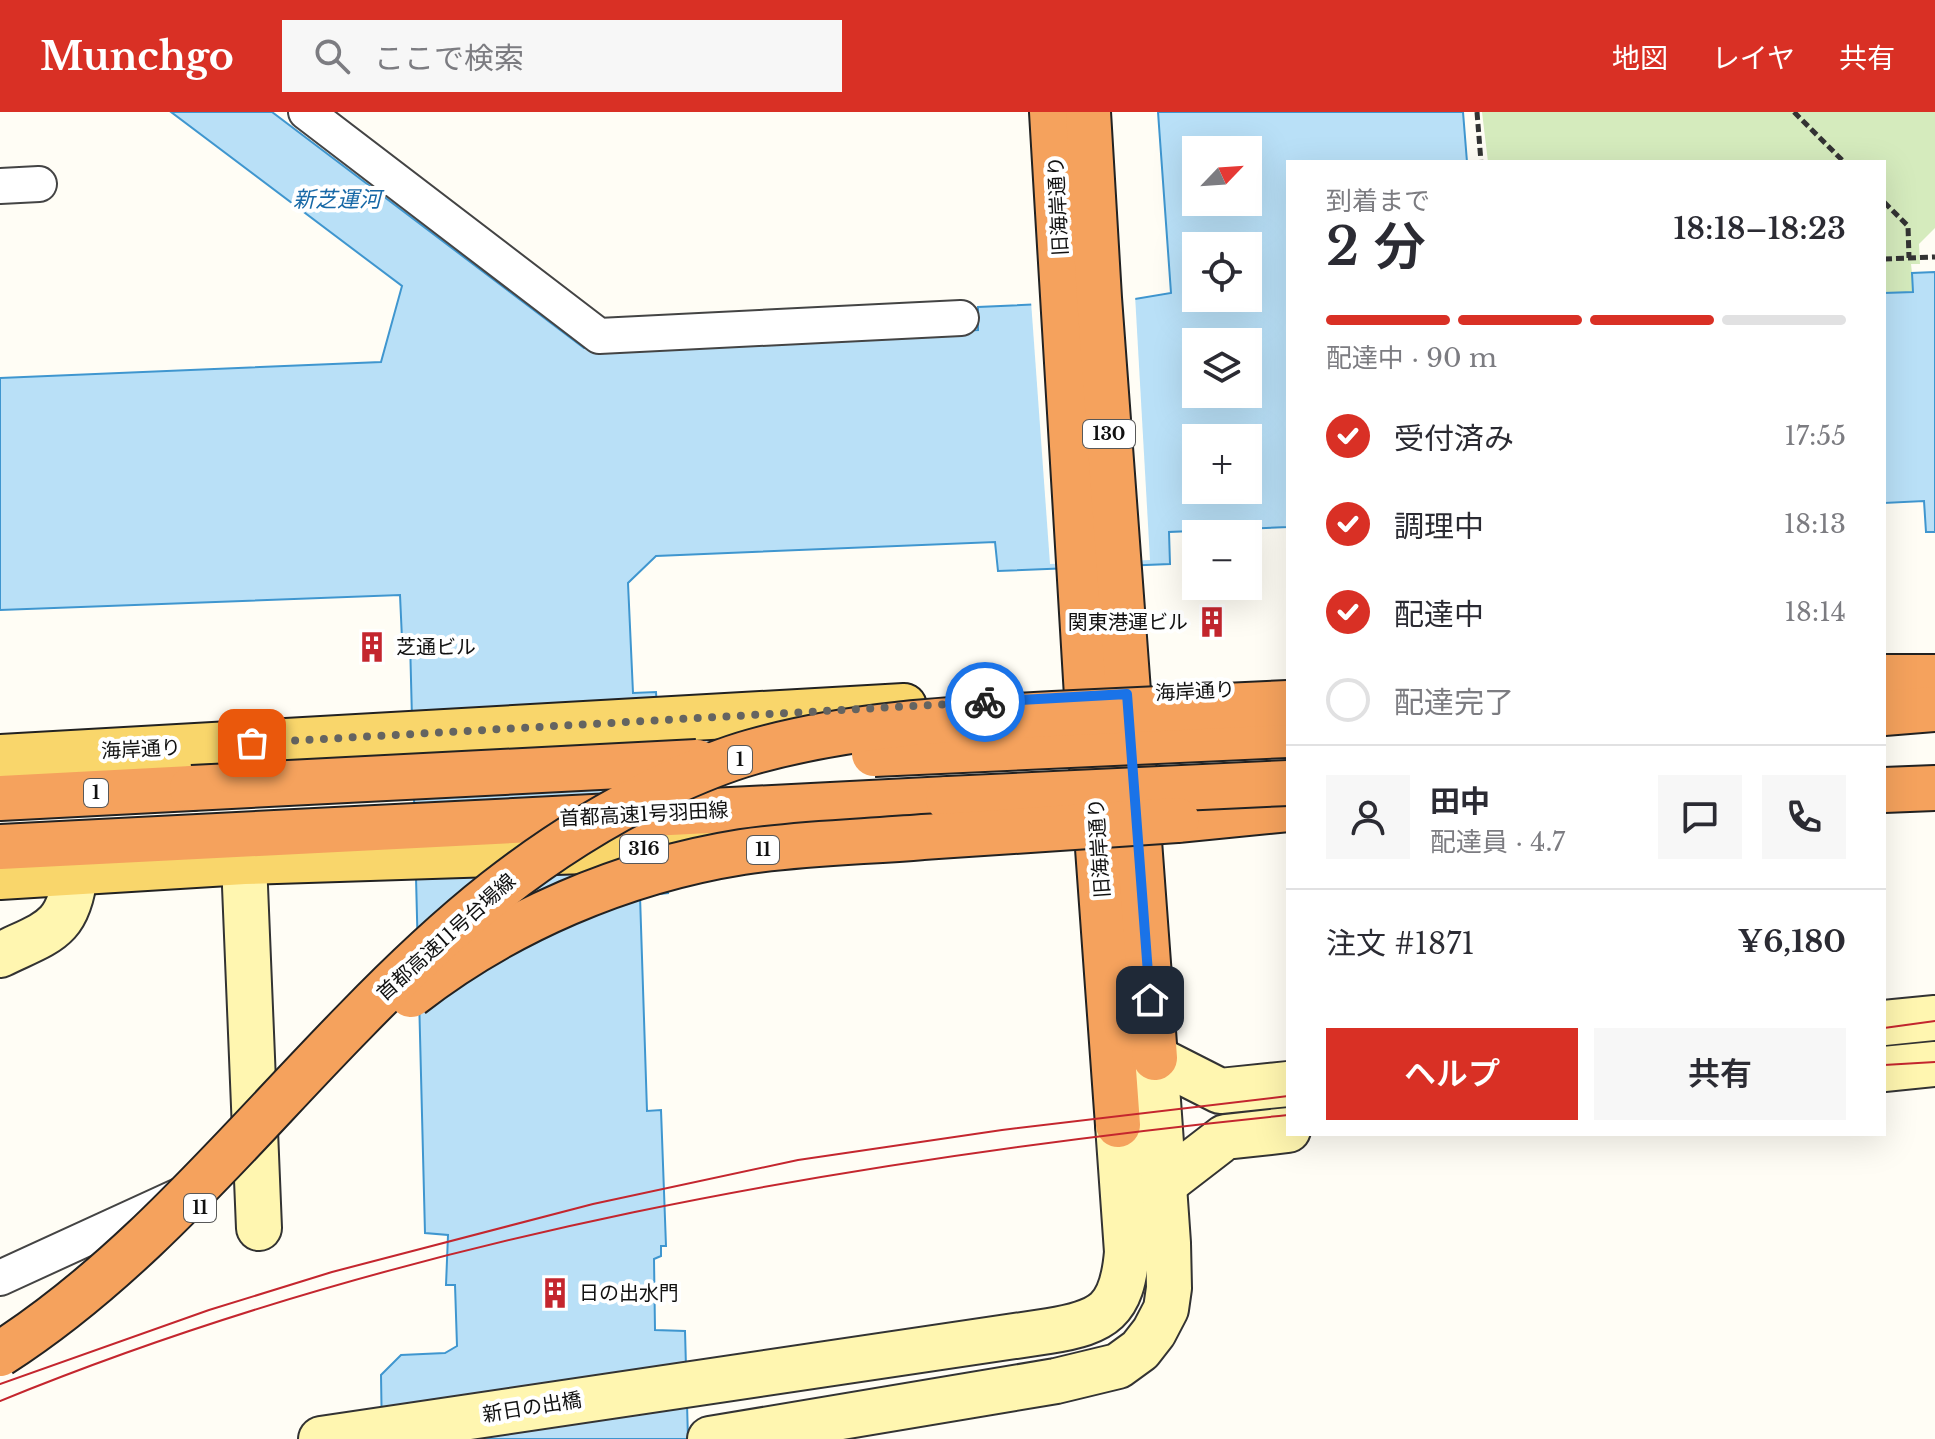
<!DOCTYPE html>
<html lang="ja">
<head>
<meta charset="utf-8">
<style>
  :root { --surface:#fff; --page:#f7f7f7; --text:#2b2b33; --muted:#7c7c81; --line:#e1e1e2; --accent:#d93025 }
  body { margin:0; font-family:"Libre Baskerville","Noto Sans JP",serif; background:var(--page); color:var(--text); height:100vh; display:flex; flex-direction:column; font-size:30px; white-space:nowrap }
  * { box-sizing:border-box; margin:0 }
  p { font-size:26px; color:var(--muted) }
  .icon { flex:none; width:44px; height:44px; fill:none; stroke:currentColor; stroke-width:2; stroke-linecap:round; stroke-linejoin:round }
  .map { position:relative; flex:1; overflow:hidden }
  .details { position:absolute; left:1286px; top:48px; width:600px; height:976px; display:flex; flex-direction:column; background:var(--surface); border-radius:0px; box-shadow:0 8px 32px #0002 }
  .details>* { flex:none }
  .needle { width:52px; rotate:65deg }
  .controls { position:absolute; left:1182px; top:24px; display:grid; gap:16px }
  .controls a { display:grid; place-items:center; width:80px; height:80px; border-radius:0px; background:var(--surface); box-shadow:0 8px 32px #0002; font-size:40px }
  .pin { position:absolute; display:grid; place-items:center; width:68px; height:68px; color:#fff; margin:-34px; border-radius:16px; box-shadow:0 4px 12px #0006 }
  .courier { position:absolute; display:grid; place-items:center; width:80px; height:80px; margin:-40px; border:6px solid #1a73e8; border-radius:50%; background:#fff; color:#222; box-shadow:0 2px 10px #0007 }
  .head em { font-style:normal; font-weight:600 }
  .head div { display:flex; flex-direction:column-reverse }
  .head { display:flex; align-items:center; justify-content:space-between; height:136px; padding:0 40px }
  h1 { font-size:52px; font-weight:600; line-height:60px }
  .bar { display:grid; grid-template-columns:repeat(4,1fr); gap:12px 8px; align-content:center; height:96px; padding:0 40px }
  .bar i { height:10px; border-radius:6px; background:var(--line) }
  .bar .active { background:var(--accent) }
  .bar p { grid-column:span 4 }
  .line { display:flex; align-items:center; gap:20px; padding:0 40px; border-top:2px solid var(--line) }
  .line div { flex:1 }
  .round { display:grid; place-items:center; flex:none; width:84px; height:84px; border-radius:0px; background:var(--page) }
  ol { padding:0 40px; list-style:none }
  li { display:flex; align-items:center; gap:24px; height:88px }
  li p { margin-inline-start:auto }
  li .icon { padding:8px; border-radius:50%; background:var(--accent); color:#fff; stroke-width:4 }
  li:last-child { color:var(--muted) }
  li i { width:44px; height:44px; border:4px solid var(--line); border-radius:50% }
  .primary-button { display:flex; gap:16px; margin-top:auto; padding:16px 40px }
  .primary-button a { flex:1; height:92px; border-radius:0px; background:var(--accent); color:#fff; font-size:32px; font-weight:600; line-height:92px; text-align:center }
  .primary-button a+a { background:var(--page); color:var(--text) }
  header { display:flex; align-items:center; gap:48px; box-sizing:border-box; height:112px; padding:0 40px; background:var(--accent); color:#fff }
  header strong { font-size:38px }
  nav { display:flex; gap:44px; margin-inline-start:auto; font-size:28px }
  .search { width:560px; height:72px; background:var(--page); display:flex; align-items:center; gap:20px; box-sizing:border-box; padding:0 28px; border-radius:0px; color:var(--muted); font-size:30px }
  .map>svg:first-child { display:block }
  .green { fill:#d5ebbd }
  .water { fill:#b9e0f7; stroke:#3f96cf; stroke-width:2; fill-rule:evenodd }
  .pier { fill:#fffdf5 }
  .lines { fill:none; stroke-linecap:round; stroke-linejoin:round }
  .street-casing { stroke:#444; stroke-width:38 }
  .secondary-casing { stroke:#333; stroke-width:48 }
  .primary-casing { stroke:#222; stroke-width:48 }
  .highway-casing { stroke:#222; stroke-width:48 }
  .path { stroke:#333; stroke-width:5; stroke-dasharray:8 4; stroke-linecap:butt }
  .street { stroke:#fff; stroke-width:34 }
  .secondary { stroke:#fff6b0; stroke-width:44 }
  .primary { stroke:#f9d66b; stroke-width:44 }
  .highway { stroke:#f5a25d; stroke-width:44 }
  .tram { stroke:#c4262e; stroke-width:2 }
  .highway-bridge-casing { stroke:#222; stroke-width:48; stroke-linecap:butt }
  .highway-bridge { stroke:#f5a25d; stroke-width:44 }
  .done { stroke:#646461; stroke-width:8; stroke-dasharray:0 14.4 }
  .route { stroke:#1a73e8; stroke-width:10 }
  .labels { text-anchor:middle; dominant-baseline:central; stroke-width:8; stroke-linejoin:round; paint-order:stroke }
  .shield { fill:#fff; stroke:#585858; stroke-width:2 }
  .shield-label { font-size:18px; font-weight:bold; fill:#111 }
  .street-label { font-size:20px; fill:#111; stroke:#fff }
  .poi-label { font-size:20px; fill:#111; stroke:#fff; text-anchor:start }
  .water-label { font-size:22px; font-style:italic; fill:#1768a6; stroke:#fff }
</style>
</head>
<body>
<header>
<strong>Munchgo</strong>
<div class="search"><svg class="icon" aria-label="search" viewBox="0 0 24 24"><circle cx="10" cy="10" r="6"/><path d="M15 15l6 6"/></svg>ここで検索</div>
<nav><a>地図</a><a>レイヤ</a><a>共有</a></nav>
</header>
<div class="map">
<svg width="1935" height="1327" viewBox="0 0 1935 1327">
  <rect width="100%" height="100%" fill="#fffdf5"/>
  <path class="green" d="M1482,0h453v116l-16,16 1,20h-9l3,28 -30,1v-131h-396z"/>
  <g class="water">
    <path d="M171,0h101l312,236 394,-18v-23l151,-7 42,-7 -13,-181h305l4,50h-179v365l-119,5 1,32 -172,7 -3,-29 -339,14 -28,27 5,110 23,-1 12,201 -28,3 7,215 14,-1 5,136h-5v10l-7,3 1,71 30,1 3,108h-306l-1,-64 20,-20 44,-2 12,-7 -2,-61h-9l2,-50 -23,-2 -15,-593 -8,-1 -2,-44 -400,15v-232l381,-16 21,-76zM1196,38h52v52h-52zM1196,134h52v52h-52zM1196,230h52v52h-52zM1196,326h52v52h-52z"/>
    <path d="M1935,160v260h-9l-2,-31 -40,2v-210l29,-1 -1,-19z"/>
  </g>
  <path class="pier" d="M1135,183l15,265 -100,4 -19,-263z"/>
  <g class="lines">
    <defs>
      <g id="street">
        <path d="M306,0l293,224 362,-18"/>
        <path d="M0,74l39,-2"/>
        <path d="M0,1166l181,-83"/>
      </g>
      <g id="secondary">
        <path d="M244,750l15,366"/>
        <path d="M0,843c47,-23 69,-24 75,-82"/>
        <path d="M1884,911l51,-5"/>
        <path d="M1155,946l65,33 68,-7"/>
        <path d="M1884,957l51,-5"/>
        <path d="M1164,1072l61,-47 63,-7"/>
        <path d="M321,1327l728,-108c55,-9 73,-20 78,-79l-9,-127"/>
        <path d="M710,1327l346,-58 62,-15 22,-16 14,-18 12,-23 3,-21 -1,-45 -13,-185"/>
      </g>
      <g id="primary">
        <path d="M0,645l904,-51"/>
        <path d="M0,765l244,-15 470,-15"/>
      </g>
      <g id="highway">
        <path d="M1052,0l35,584 31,429"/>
        <path d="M1088,0l11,186 56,760"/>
        <path d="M1884,565h51"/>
        <path d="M1884,601l51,-4"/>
        <path d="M1884,678l51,-2"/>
        <path d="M0,686l192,-10"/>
        <path d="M1177,708l111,-11"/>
        <path d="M0,735l948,-48"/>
      </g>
    </defs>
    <use href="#street" class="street-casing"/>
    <use href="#secondary" class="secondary-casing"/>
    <use href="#primary" class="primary-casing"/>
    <use href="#highway" class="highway-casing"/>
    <g class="path">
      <path d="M1477,0l4,50"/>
      <path d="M1794,0l50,50"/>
      <path d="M1884,90l24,24 1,32"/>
      <path d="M1884,147l51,-2"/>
    </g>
    <use href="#street" class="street"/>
    <use href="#secondary" class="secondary"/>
    <use href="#primary" class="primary"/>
    <use href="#highway" class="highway"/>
    <g class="tram">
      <path d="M1884,916l51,-7"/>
      <path d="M1884,953l51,-3"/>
      <path d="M0,1272l209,-74 123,-38 261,-68 205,-44 204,-30 286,-34"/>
      <path d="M0,1289c406,-166 854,-242 1288,-286"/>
    </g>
    <defs>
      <g id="highway-bridge">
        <path d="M874,642l414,-19"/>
        <path d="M192,676l505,-26"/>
        <path d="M948,687l340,-16"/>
        <path d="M411,883c95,-74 212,-124 331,-143 60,-9 121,-10 181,-15 85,-5 170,-11 254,-17"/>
        <path d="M0,1242c136,-87 241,-217 354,-332 93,-96 184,-175 306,-234 30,-14 60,-27 92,-36 99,-28 199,-33 301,-38 78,-4 157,-7 235,-11"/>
      </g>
    </defs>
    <use href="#highway-bridge" class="highway-bridge-casing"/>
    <use href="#highway-bridge" class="highway-bridge"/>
  </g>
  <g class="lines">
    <path class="done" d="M252,631l733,-41"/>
    <path class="route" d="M985,590l142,-8 23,306"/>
  </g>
  <defs>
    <symbol id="building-bare" viewBox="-9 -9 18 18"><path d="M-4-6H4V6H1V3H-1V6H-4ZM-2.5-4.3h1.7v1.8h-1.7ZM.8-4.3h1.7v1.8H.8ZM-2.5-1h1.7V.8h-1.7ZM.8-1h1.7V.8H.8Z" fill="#c4262e" stroke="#fff" stroke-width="2.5" paint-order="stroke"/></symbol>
  </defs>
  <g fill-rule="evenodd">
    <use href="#building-bare" x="1190" y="488" width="44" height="44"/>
    <use href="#building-bare" x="350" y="513" width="44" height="44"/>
    <use href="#building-bare" x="533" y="1159" width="44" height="44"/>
  </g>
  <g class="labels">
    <g class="shield">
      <rect x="1083" y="308" width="52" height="28" rx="6"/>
      <rect x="728" y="634" width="24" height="28" rx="6"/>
      <rect x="84" y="667" width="24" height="28" rx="6"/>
      <rect x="620" y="723" width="48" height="28" rx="6"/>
      <rect x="747" y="724" width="32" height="28" rx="6"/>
      <rect x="184" y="1082" width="32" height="28" rx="6"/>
    </g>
    <g class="shield-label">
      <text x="1109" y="322">130</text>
      <text x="740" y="648">1</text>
      <text x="96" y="681">1</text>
      <text x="644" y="737">316</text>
      <text x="763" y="738">11</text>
      <text x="200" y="1096">11</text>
    </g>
    <g class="street-label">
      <text transform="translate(1058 94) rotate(-93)">旧海岸通り</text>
      <text transform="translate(1195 579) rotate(-3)">海岸通り</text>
      <text transform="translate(141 637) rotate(-3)">海岸通り</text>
      <text transform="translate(644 702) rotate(-3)">首都高速1号羽田線</text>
      <text transform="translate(1099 736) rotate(-94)">旧海岸通り</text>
      <text transform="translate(446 825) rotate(-42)">首都高速11号台場線</text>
      <text transform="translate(532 1295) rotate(-9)">新日の出橋</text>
    </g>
    <g class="poi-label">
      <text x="1188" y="510" text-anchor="end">関東港運ビル</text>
      <text x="396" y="535">芝通ビル</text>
      <text x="579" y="1181">日の出水門</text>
    </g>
    <g class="water-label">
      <text x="337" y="87">新芝運河</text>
    </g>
  </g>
</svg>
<div class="controls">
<a><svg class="needle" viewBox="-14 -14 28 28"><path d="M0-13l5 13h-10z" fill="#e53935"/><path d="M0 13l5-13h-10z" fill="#7c7c81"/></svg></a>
<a><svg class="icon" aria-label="locate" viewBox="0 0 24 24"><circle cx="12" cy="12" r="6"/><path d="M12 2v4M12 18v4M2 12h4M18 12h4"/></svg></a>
<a><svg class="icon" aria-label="layers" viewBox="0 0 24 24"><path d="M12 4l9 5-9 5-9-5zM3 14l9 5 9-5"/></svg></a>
<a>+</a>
<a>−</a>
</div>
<div class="pin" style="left:252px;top:631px;background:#ea580c"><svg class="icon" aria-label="bag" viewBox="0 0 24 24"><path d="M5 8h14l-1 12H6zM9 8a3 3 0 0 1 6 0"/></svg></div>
<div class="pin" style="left:1150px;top:888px;background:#1f2937"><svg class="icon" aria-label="home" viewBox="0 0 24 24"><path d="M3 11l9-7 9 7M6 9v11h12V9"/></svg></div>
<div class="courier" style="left:985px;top:590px"><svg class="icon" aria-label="bike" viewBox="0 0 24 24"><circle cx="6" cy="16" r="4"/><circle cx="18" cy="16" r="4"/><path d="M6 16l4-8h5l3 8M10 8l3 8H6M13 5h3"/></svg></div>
<section class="details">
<div class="head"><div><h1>2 分</h1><p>到着まで</p></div><em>18:18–18:23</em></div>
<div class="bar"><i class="active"></i><i class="active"></i><i class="active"></i><i></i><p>配達中 · 90 m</p></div>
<ol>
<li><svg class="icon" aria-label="check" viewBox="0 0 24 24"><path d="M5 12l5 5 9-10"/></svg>受付済み<p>17:55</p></li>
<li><svg class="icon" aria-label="check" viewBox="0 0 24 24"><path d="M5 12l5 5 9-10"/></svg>調理中<p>18:13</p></li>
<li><svg class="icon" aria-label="check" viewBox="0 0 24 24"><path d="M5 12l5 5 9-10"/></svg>配達中<p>18:14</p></li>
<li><i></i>配達完了</li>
</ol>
<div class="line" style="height:144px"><a class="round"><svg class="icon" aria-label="person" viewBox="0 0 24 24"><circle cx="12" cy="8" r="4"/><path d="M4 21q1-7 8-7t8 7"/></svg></a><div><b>田中</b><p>配達員 · 4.7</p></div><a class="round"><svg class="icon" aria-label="chat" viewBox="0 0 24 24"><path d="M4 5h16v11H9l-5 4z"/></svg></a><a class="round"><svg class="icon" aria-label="phone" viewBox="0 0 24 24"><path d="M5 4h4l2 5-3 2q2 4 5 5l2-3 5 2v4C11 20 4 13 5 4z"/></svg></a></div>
<div class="line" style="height:104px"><div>注文 #1871</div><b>¥6,180</b></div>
<div class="primary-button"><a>ヘルプ</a><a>共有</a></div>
</section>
</div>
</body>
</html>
